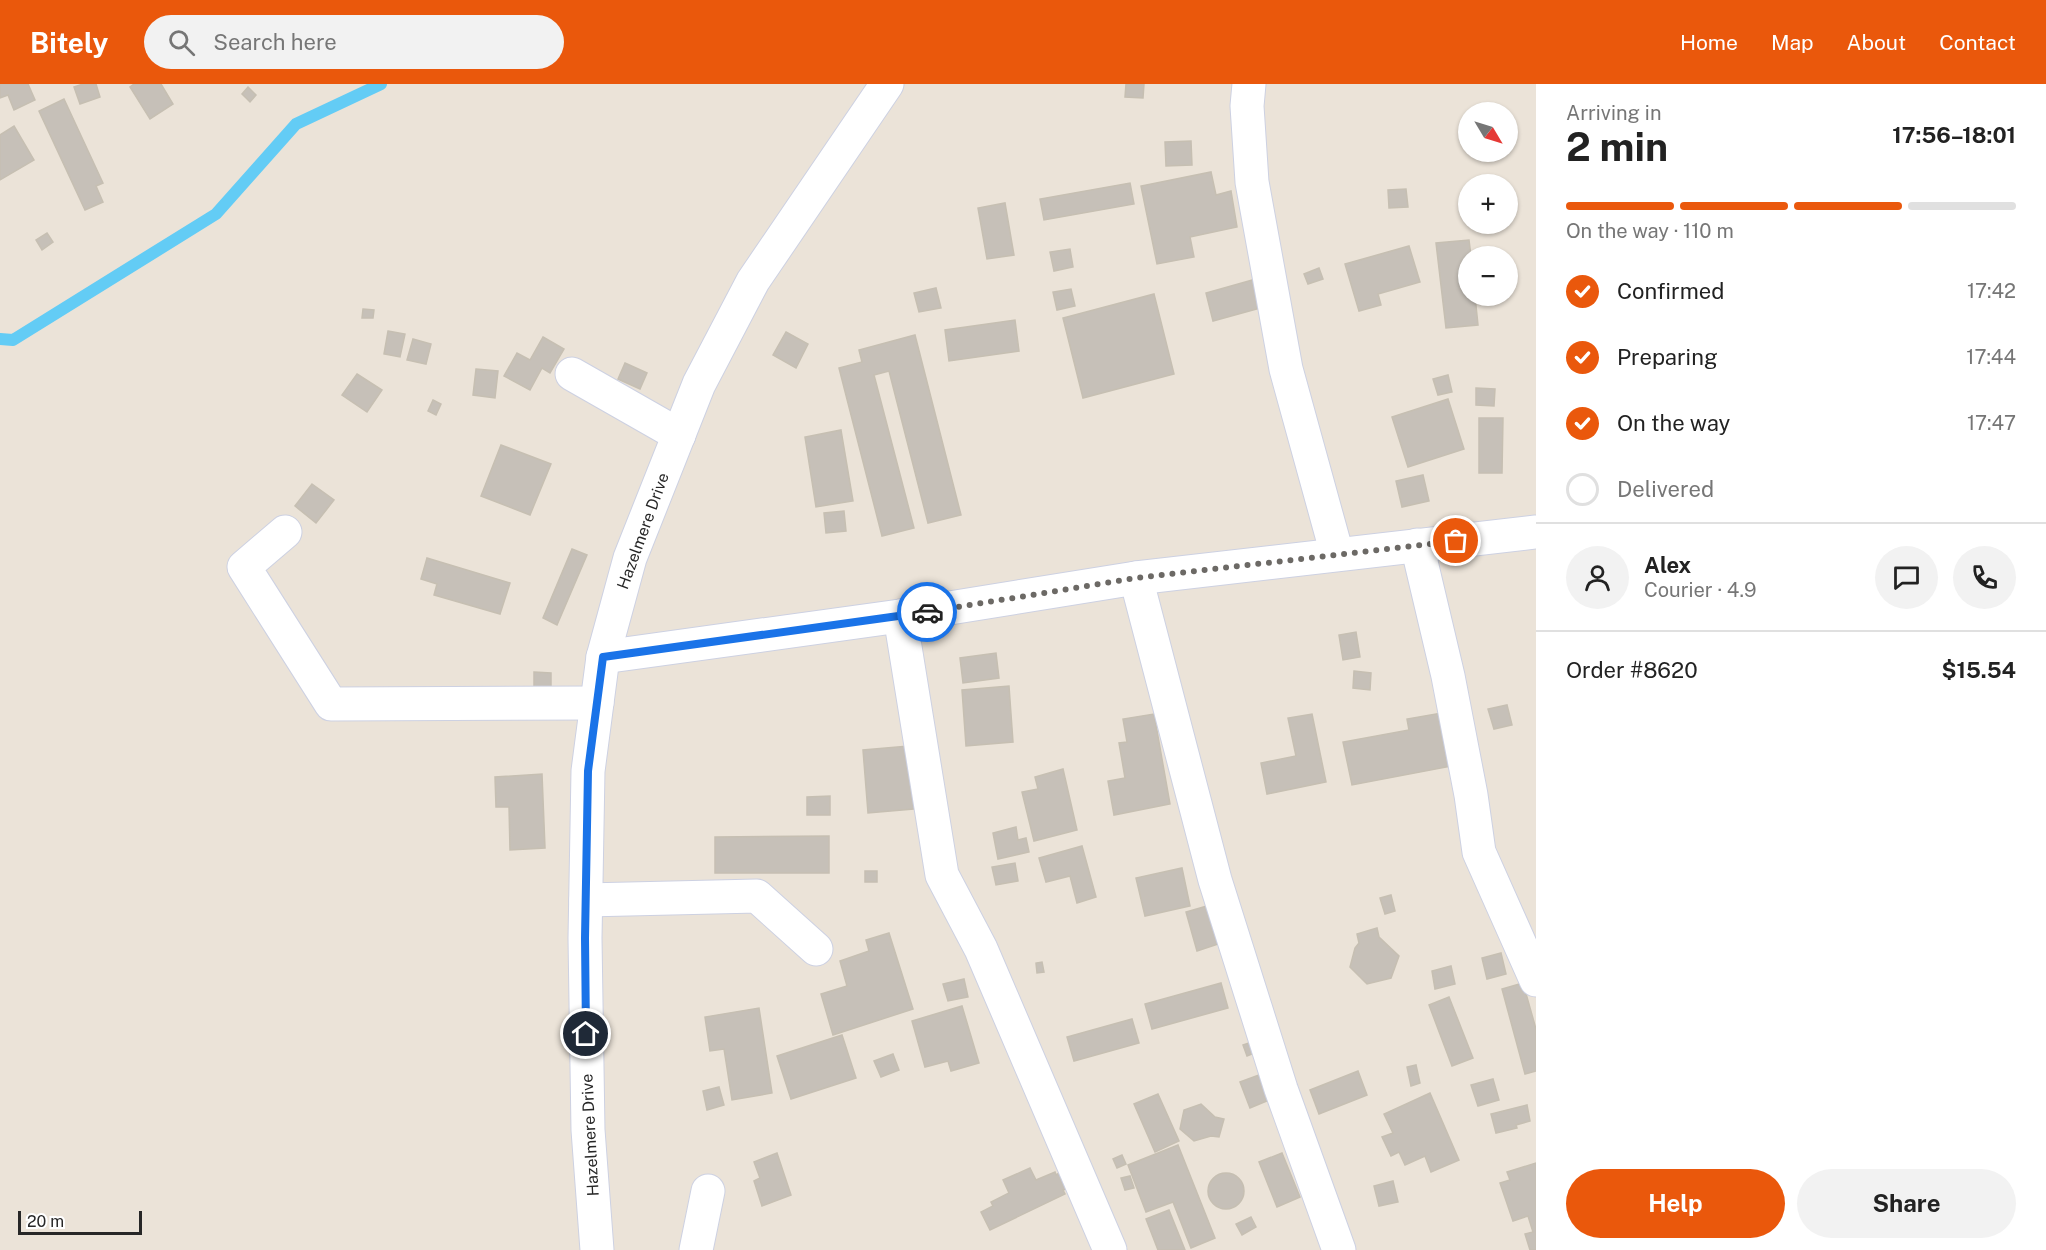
<!DOCTYPE html>
<html lang="en">
<head>
<meta charset="utf-8">
<style>
  :root { --surface:#fff; --page:#f2f2f2; --text:#222; --muted:#767676; --line:#e0e0e0; --accent:#ea580c }
  body { margin:0; font-family:"Public Sans",sans-serif; background:var(--page); color:var(--text); height:100vh; display:flex; flex-direction:column; font-size:22px; white-space:nowrap }
  * { box-sizing:border-box; margin:0 }
  p { font-size:20px; color:var(--muted) }
  .icon { flex:none; width:33px; height:33px; fill:none; stroke:currentColor; stroke-width:2; stroke-linecap:round; stroke-linejoin:round }
  .map { position:relative; flex:1; overflow:hidden }
  .drawer { display:flex; flex-direction:column; background:var(--surface); width:510px }
  .drawer>* { flex:none }
  .needle { width:39px; rotate:128deg }
  .tools { position:absolute; left:1458px; top:18px; display:grid; gap:12px }
  .tools a { display:grid; place-items:center; width:60px; height:60px; border-radius:50%; background:var(--surface); box-shadow:0 2px 4px #0004; font-size:30px }
  .scale { position:absolute; left:18px; bottom:15px; width:124px; box-sizing:border-box; padding-left:6px; border:3px solid #272727; border-top:0; font-size:16px; line-height:21px; white-space:nowrap; color:#272727; -webkit-text-stroke:4px #fff; paint-order:stroke }
  .pin { position:absolute; display:grid; place-items:center; width:51px; height:51px; color:#fff; margin:-26px; border:3px solid #fff; border-radius:50%; box-shadow:0 2px 6px #0007 }
  .courier { position:absolute; display:grid; place-items:center; width:60px; height:60px; margin:-30px; border:4px solid #1a73e8; border-radius:50%; background:#fff; color:#222; box-shadow:0 2px 8px #0007 }
  .headline em { font-style:normal; font-weight:700 }
  .headline div { display:flex; flex-direction:column-reverse }
  .headline { display:flex; align-items:center; justify-content:space-between; height:102px; padding:0 30px }
  h1 { font-size:39px; font-weight:700; line-height:45px }
  .bar { display:grid; grid-template-columns:repeat(4,1fr); gap:9px 6px; align-content:center; height:72px; padding:0 30px }
  .bar i { height:8px; border-radius:4px; background:var(--line) }
  .bar .selected { background:var(--accent) }
  .bar p { grid-column:span 4 }
  .line { display:flex; align-items:center; gap:15px; padding:0 30px; border-top:2px solid var(--line) }
  .line div { flex:1 }
  .round { display:grid; place-items:center; flex:none; width:63px; height:63px; border-radius:32px; background:var(--page) }
  ol { padding:0 30px; list-style:none }
  li { display:flex; align-items:center; gap:18px; height:66px }
  li p { margin-inline-start:auto }
  li .icon { padding:6px; border-radius:50%; background:var(--accent); color:#fff; stroke-width:4 }
  li:last-child { color:var(--muted) }
  li i { width:33px; height:33px; border:3px solid var(--line); border-radius:50% }
  .action { display:flex; gap:12px; margin-top:auto; padding:12px 30px }
  .action a { flex:1; height:69px; border-radius:36px; background:var(--accent); color:#fff; font-size:24px; font-weight:700; line-height:69px; text-align:center }
  .action a+a { background:var(--page); color:var(--text) }
  header { display:flex; align-items:center; gap:36px; box-sizing:border-box; height:84px; padding:0 30px; background:var(--accent); color:#fff }
  header strong { font-size:28px }
  nav { display:flex; gap:33px; margin-inline-start:auto; font-size:21px }
  .search { width:420px; height:54px; background:var(--page); display:flex; align-items:center; gap:15px; box-sizing:border-box; padding:0 21px; border-radius:33px; color:var(--muted); font-size:22px }
  main { display:flex; flex:1; min-height:0 }
  .map>svg:first-child { display:block }
  .lines { fill:none; stroke-linecap:round; stroke-linejoin:round }
  .stream { stroke:#63ccf5; stroke-width:12 }
  .building { fill:#c6c0b8; stroke:#c6bfb2; stroke-width:1.5 }
  .minor-casing { stroke:#cdd1e2; stroke-width:35 }
  .minor { stroke:#fff; stroke-width:33 }
  .done { stroke:#6c6965; stroke-width:6; stroke-dasharray:0 10.8 }
  .route { stroke:#1a73e8; stroke-width:8 }
  .labels { text-anchor:middle; dominant-baseline:central; stroke-width:6; stroke-linejoin:round; paint-order:stroke }
  .street-label { font-size:16px; fill:#272727; stroke:#fff }
</style>
</head>
<body>
<header>
<strong>Bitely</strong>
<div class="search"><svg class="icon" aria-label="search" viewBox="0 0 24 24"><circle cx="10" cy="10" r="6"/><path d="M15 15l6 6"/></svg>Search here</div>
<nav><a>Home</a><a>Map</a><a>About</a><a>Contact</a></nav>
</header>
<main>
<div class="map">
<svg width="1536" height="1166" viewBox="0 0 1536 1166">
  <rect width="100%" height="100%" fill="#ebe3d8"/>
  <g class="lines">
    <path class="stream" d="M0,255l13,1 203,-126 80,-90 85,-40"/>
  </g>
  <g class="building">
    <path d="M0,0h28l7,16 -21,10 -6,-15 -8,3z"/>
    <path d="M83,0h13l4,13 -20,7 -6,-17z"/>
    <path d="M134,0h27l12,20 -23,15 -20,-32z"/>
    <path d="M1126,0h18l-1,14 -18,-1z"/>
    <path d="M248,3l8,8 -6,7 -8,-8z"/>
    <path d="M64,15l39,84 -7,3 7,16 -18,8 -46,-99z"/>
    <path d="M14,42l20,34 -34,20v-45z"/>
    <path d="M1191,57l1,24 -26,1 -1,-24z"/>
    <path d="M1211,88l5,23 15,-4 6,36 -47,10 4,20 -37,7 -16,-78z"/>
    <path d="M1130,99l4,21 -90,16 -4,-21z"/>
    <path d="M1406,105l2,18 -19,1 -1,-18z"/>
    <path d="M1005,119l9,52 -27,4 -9,-51z"/>
    <path d="M47,149l6,9 -11,8 -6,-10z"/>
    <path d="M1469,156l2,16h-3v40h7l3,29 -32,3 -10,-85z"/>
    <path d="M1409,162l11,36 -42,12 3,11 -22,6 -14,-47z"/>
    <path d="M1070,165l3,18 -19,4 -4,-19z"/>
    <path d="M1319,184l4,11 -15,5 -4,-10z"/>
    <path d="M1256,195l8,28 -51,14 -7,-28z"/>
    <path d="M936,204l5,20 -22,4 -5,-19z"/>
    <path d="M1071,205l4,17 -18,4 -4,-18z"/>
    <path d="M1154,210l20,80 -91,24 -20,-80z"/>
    <path d="M363,225l11,1 -1,8h-11z"/>
    <path d="M1015,236l4,31 -70,10 -4,-31z"/>
    <path d="M388,247l17,3 -5,23 -16,-3z"/>
    <path d="M786,248l22,12 -12,24 -23,-13z"/>
    <path d="M915,251l46,180 -33,8 -39,-152 -15,4 40,153 -32,8 -43,-168 23,-6 -3,-12z"/>
    <path d="M543,253l21,12 -14,24 -8,-5 -12,22 -26,-14 13,-23 13,7z"/>
    <path d="M413,255l18,5 -5,20 -19,-4z"/>
    <path d="M625,279l22,10 -7,16 -22,-10z"/>
    <path d="M476,285l22,2 -3,27 -22,-3z"/>
    <path d="M357,290l25,16 -15,22 -25,-17z"/>
    <path d="M1448,291l4,17 -14,3 -5,-16z"/>
    <path d="M1476,304l19,1 -1,17 -18,-1z"/>
    <path d="M1448,315l16,50 -56,18 -16,-50z"/>
    <path d="M433,316l8,4 -5,11 -8,-4z"/>
    <path d="M1479,334h24l-1,55h-23z"/>
    <path d="M841,346l12,71 -37,6 -11,-70z"/>
    <path d="M501,361l50,19 -21,51 -49,-19z"/>
    <path d="M1423,391l6,26 -27,6 -6,-26z"/>
    <path d="M312,400l22,16 -18,23 -21,-17z"/>
    <path d="M844,427l2,20 -20,2 -2,-20z"/>
    <path d="M572,465l15,6 -30,70 -14,-7z"/>
    <path d="M427,474l83,25 -10,31 -66,-19 3,-11 -16,-5z"/>
    <path d="M1356,548l4,25 -17,3 -4,-25z"/>
    <path d="M996,569l3,25 -36,5 -3,-25z"/>
    <path d="M1354,587l17,2 -1,17 -17,-2z"/>
    <path d="M534,588l17,1v17l-17,-1z"/>
    <path d="M1009,602l4,56 -47,4 -4,-56z"/>
    <path d="M1507,621l5,20 -18,4 -6,-20z"/>
    <path d="M1447,628l10,53 -105,20 -9,-43 66,-12 -2,-11z"/>
    <path d="M1154,630l16,90 -56,11 -6,-34 17,-3 -6,-35 8,-1 -4,-23z"/>
    <path d="M1312,630l14,68 -59,12 -6,-31 35,-7 -8,-38z"/>
    <path d="M920,661l5,63 -57,5 -5,-63z"/>
    <path d="M1063,685l14,61 -43,11 -12,-49 16,-3 -3,-12z"/>
    <path d="M542,690l3,74 -35,2 -1,-43h-13l-1,-30z"/>
    <path d="M830,712v19h-23v-18z"/>
    <path d="M1016,743l2,13 8,-2 3,14 -31,7 -5,-26z"/>
    <path d="M829,752v37h-114v-36z"/>
    <path d="M1082,762l14,51 -19,6 -7,-27 -24,6 -7,-24z"/>
    <path d="M1015,779l3,18 -22,4 -4,-18z"/>
    <path d="M1182,784l8,38 -45,10 -9,-38z"/>
    <rect x="865" y="787" width="12" height="11"/>
    <path d="M1391,811l4,16 -10,3 -5,-16z"/>
    <path d="M1207,822l11,38 -21,7 -11,-39z"/>
    <path d="M1377,844l2,9 20,19 -8,22 -24,6 -17,-17 5,-19 4,-5 -2,-9z"/>
    <path d="M889,849l24,76 -80,26 -12,-41 26,-8 -7,-25 29,-10 -3,-11z"/>
    <path d="M1501,869l5,21 -19,5 -5,-21z"/>
    <path d="M1042,878l2,10 -7,1 -1,-10z"/>
    <path d="M1451,882l4,18 -20,5 -3,-18z"/>
    <path d="M964,895l4,18 -20,4 -5,-17z"/>
    <path d="M1221,899l7,25 -76,21 -7,-25z"/>
    <path d="M1523,899l13,46v42l-11,3 -23,-85z"/>
    <path d="M1449,913l24,61 -21,8 -23,-61z"/>
    <path d="M962,922l17,57 -28,8 -3,-10 -23,6 -13,-46z"/>
    <path d="M759,924l13,85 -40,7 -8,-51 -14,2 -5,-34z"/>
    <path d="M1132,935l7,24 -65,18 -7,-24z"/>
    <path d="M842,951l14,43 -65,21 -14,-43z"/>
    <path d="M1255,957l4,10 -12,5 -4,-11z"/>
    <path d="M893,970l6,16 -18,7 -7,-16z"/>
    <path d="M1416,981l4,18 -9,3 -4,-19z"/>
    <path d="M1358,987l9,24 -48,19 -9,-24z"/>
    <path d="M1259,991l10,25 -19,8 -10,-26z"/>
    <path d="M1493,995l6,21 -21,6 -7,-21z"/>
    <path d="M719,1003l5,18 -17,5 -4,-19z"/>
    <path d="M1430,1009l29,67 -28,12 -6,-16 -20,9 -6,-13 -8,4 -9,-19 11,-4 -9,-19z"/>
    <path d="M1158,1010l21,47 -24,11 -21,-48z"/>
    <path d="M1201,1020l14,13 9,2 -5,18 -8,-1 -17,5 -14,-12 4,-19z"/>
    <path d="M1527,1021l3,16 -14,4 1,3 -21,5 -5,-19z"/>
    <path d="M1178,1061l37,93 -24,10 -18,-46 -27,10 -18,-47z"/>
    <path d="M777,1069l14,42 -29,11 -8,-25 6,-3 -6,-16z"/>
    <path d="M1282,1069l18,44 -23,10 -18,-45z"/>
    <path d="M1122,1071l4,9 -9,4 -4,-9z"/>
    <path d="M1536,1079v87h-6l-5,-16 8,-2 -5,-16 -15,5 -13,-38 10,-3 -3,-8z"/>
    <path d="M1030,1084l6,12 19,-8 1,3 5,-3 8,16 -6,2 2,4 -75,36 -9,-18 12,-6 -2,-4 18,-9 -6,-13z"/>
    <circle cx="1226" cy="1107" r="18"/>
    <path d="M1130,1092l4,12 -9,2 -4,-12z"/>
    <path d="M1393,1097l5,21 -19,4 -5,-20z"/>
    <path d="M1169,1126l16,40h-27l-12,-31z"/>
    <path d="M1251,1133l5,10 -14,8 -6,-11z"/>
  </g>
  <g class="lines">
    <defs>
      <g id="minor">
        <path d="M1249,0l-2,22 5,76 34,187 51,185"/>
        <path d="M572,290l107,61"/>
        <path d="M285,448l-41,35 87,137 266,-1"/>
        <path d="M1417,461l31,131 23,119 8,57 57,128"/>
        <path d="M1136,494l79,302 66,209 58,161"/>
        <path d="M900,532l42,259 39,74 129,301"/>
        <path d="M603,573l297,-41 236,-38 400,-46"/>
        <path d="M586,816l171,-4 59,53"/>
        <path d="M597,1166l-9,-120 -3,-192 3,-167 15,-114 27,-99 69,-174 54,-103 134,-197"/>
        <path d="M696,1166l12,-59"/>
      </g>
    </defs>
    <use href="#minor" class="minor-casing"/>
    <use href="#minor" class="minor"/>
  </g>
  <g class="lines">
    <path class="done" d="M927,528l209,-34 320,-37"/>
    <path class="route" d="M586,950l-1,-96 3,-167 15,-114 324,-45"/>
  </g>
  <g class="labels">
    <g class="street-label">
      <text transform="translate(643 447) rotate(-70)">Hazelmere Drive</text>
      <text transform="translate(590 1051) rotate(-93)">Hazelmere Drive</text>
    </g>
  </g>
</svg>
<div class="tools">
<a><svg class="needle" viewBox="-14 -14 28 28"><path d="M0-13l5 13h-10z" fill="#e53935"/><path d="M0 13l5-13h-10z" fill="#767676"/></svg></a>
<a>+</a>
<a>−</a>
</div>
<div class="scale">20 m</div>
<div class="pin" style="left:1456px;top:457px;background:#ea580c"><svg class="icon" aria-label="bag" viewBox="0 0 24 24"><path d="M5 8h14l-1 12H6zM9 8a3 3 0 0 1 6 0"/></svg></div>
<div class="pin" style="left:586px;top:950px;background:#1f2937"><svg class="icon" aria-label="home" viewBox="0 0 24 24"><path d="M3 11l9-7 9 7M6 9v11h12V9"/></svg></div>
<div class="courier" style="left:927px;top:528px"><svg class="icon" aria-label="car" viewBox="0 0 24 24"><path d="M5 17H2v-5l4-1 3-4h7l3 4 3 1v5h-3M9 17h6M6 11h13"/><circle cx="7" cy="17" r="2"/><circle cx="17" cy="17" r="2"/></svg></div>
</div>
<section class="drawer">
<div class="headline"><div><h1>2 min</h1><p>Arriving in</p></div><em>17:56–18:01</em></div>
<div class="bar"><i class="selected"></i><i class="selected"></i><i class="selected"></i><i></i><p>On the way · 110 m</p></div>
<ol>
<li><svg class="icon" aria-label="check" viewBox="0 0 24 24"><path d="M5 12l5 5 9-10"/></svg>Confirmed<p>17:42</p></li>
<li><svg class="icon" aria-label="check" viewBox="0 0 24 24"><path d="M5 12l5 5 9-10"/></svg>Preparing<p>17:44</p></li>
<li><svg class="icon" aria-label="check" viewBox="0 0 24 24"><path d="M5 12l5 5 9-10"/></svg>On the way<p>17:47</p></li>
<li><i></i>Delivered</li>
</ol>
<div class="line" style="height:108px"><a class="round"><svg class="icon" aria-label="person" viewBox="0 0 24 24"><circle cx="12" cy="8" r="4"/><path d="M4 21q1-7 8-7t8 7"/></svg></a><div><b>Alex</b><p>Courier · 4.9</p></div><a class="round"><svg class="icon" aria-label="chat" viewBox="0 0 24 24"><path d="M4 5h16v11H9l-5 4z"/></svg></a><a class="round"><svg class="icon" aria-label="phone" viewBox="0 0 24 24"><path d="M5 4h4l2 5-3 2q2 4 5 5l2-3 5 2v4C11 20 4 13 5 4z"/></svg></a></div>
<div class="line" style="height:78px"><div>Order #8620</div><b>$15.54</b></div>
<div class="action"><a>Help</a><a>Share</a></div>
</section>
</main>
</body>
</html>
